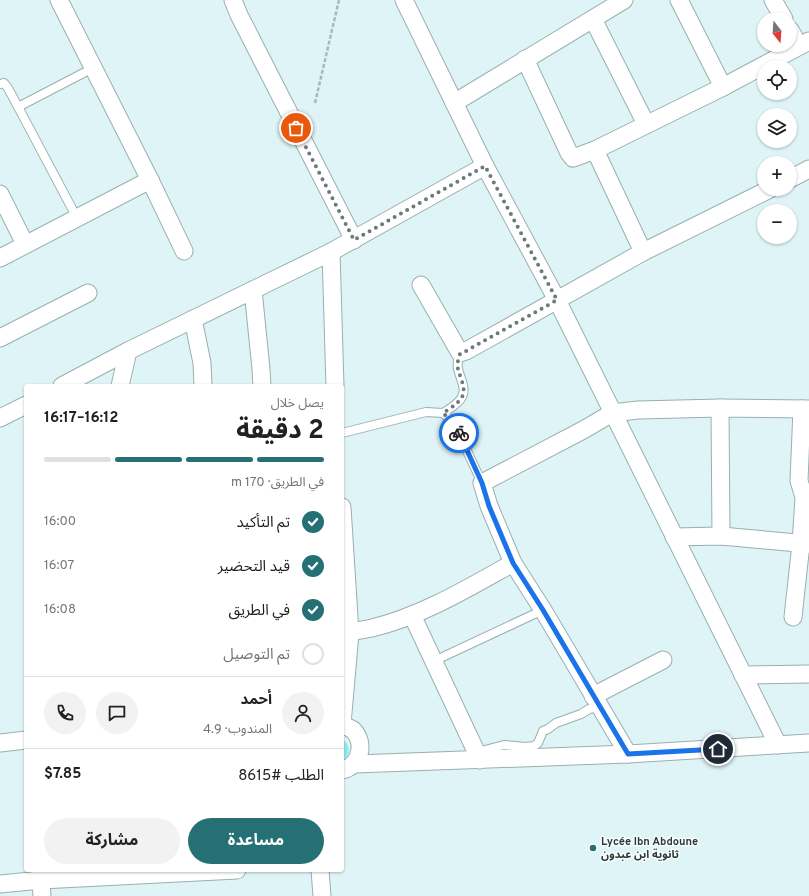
<!DOCTYPE html>
<html lang="ar">
<head>
<meta charset="utf-8">
<style>
  :root { --surface:#fff; --page:#f2f2f2; --text:#202124; --muted:#757577; --line:#e0e0e0; --accent:#257075 }
  body { margin:0; font-family:Overpass,"Noto Sans Arabic",sans-serif; background:var(--page); color:var(--text); direction:rtl; height:100vh; display:flex; flex-direction:column; font-size:15px; white-space:nowrap }
  * { box-sizing:border-box; margin:0 }
  p { font-size:13px; color:var(--muted) }
  .icon { flex:none; width:22px; height:22px; fill:none; stroke:currentColor; stroke-width:2; stroke-linecap:round; stroke-linejoin:round }
  .map { position:relative; flex:1; overflow:hidden; direction:ltr }
  .panel { position:absolute; left:24px; top:384px; width:320px; height:488px; display:flex; flex-direction:column; background:var(--surface); border-radius:4px; box-shadow:0 1px 3px #0004; direction:rtl }
  .panel>* { flex:none }
  .needle { width:26px; rotate:163deg }
  .tools { position:absolute; left:757px; top:12px; display:grid; gap:8px }
  .tools a { display:grid; place-items:center; width:40px; height:40px; border-radius:50%; background:var(--surface); box-shadow:0 1px 3px #0004; font-size:20px }
  .pin { position:absolute; display:grid; place-items:center; width:34px; height:34px; color:#fff; margin:-17px; border:2px solid #fff; border-radius:50%; box-shadow:0 1px 4px #0007 }
  .courier { position:absolute; display:grid; place-items:center; width:40px; height:40px; margin:-20px; border:3px solid #1a73e8; border-radius:50%; background:#fff; color:#222; box-shadow:0 1px 5px #0007 }
  .overview em { font-style:normal; font-weight:700 }
  .overview div { display:flex; flex-direction:column-reverse }
  .overview { display:flex; align-items:center; justify-content:space-between; height:68px; padding:0 20px }
  h1 { font-size:26px; font-weight:700; line-height:30px }
  .bar { display:grid; grid-template-columns:repeat(4,1fr); gap:6px 4px; align-content:center; height:48px; padding:0 20px }
  .bar i { height:5px; border-radius:3px; background:var(--line) }
  .bar .on { background:var(--accent) }
  .bar p { grid-column:span 4 }
  .line { display:flex; align-items:center; gap:10px; padding:0 20px; border-top:1px solid var(--line) }
  .line div { flex:1 }
  .round { display:grid; place-items:center; flex:none; width:42px; height:42px; border-radius:21px; background:var(--page) }
  ol { padding:0 20px; list-style:none }
  li { display:flex; align-items:center; gap:12px; height:44px }
  li p { margin-inline-start:auto }
  li .icon { padding:4px; border-radius:50%; background:var(--accent); color:#fff; stroke-width:4 }
  li:last-child { color:var(--muted) }
  li i { width:22px; height:22px; border:2px solid var(--line); border-radius:50% }
  .primary-button { display:flex; gap:8px; margin-top:auto; padding:8px 20px }
  .primary-button a { flex:1; height:46px; border-radius:24px; background:var(--accent); color:#fff; font-size:16px; font-weight:700; line-height:46px; text-align:center }
  .primary-button a+a { background:var(--page); color:var(--text) }
  .map>svg:first-child { display:block }
  .park { fill:url(#park-tufts) }
  .lines { fill:none; stroke-linecap:round; stroke-linejoin:round }
  .lane-casing { stroke:#9aafb0; stroke-width:10 }
  .street-casing { stroke:#9aafb0; stroke-width:19 }
  .path { stroke:#a7b9bb; stroke-width:2.5; stroke-dasharray:4 2; stroke-linecap:butt }
  .lane { stroke:#fff; stroke-width:8 }
  .street { stroke:#fff; stroke-width:17 }
  .done { stroke:#6d7a7b; stroke-width:4; stroke-dasharray:0 7.2 }
  .route { stroke:#1a73e8; stroke-width:5 }
  .poi-dot { fill:#257075; stroke:#f6ffff; stroke-width:1.5 }
  .labels { text-anchor:middle; dominant-baseline:central; stroke-width:3; stroke-linejoin:round; paint-order:stroke }
  .poi-label { font-size:11px; font-weight:bold; fill:#303839; stroke:#f6ffff; text-anchor:start }
</style>
</head>
<body>
<div class="map">
<svg width="809" height="896" viewBox="0 0 809 896">
  <defs>
    <pattern id="park-tufts" width="24" height="20" patternUnits="userSpaceOnUse"><rect width="24" height="20" fill="#93ebf1"/><path d="M3 7l-1-3M5 7V3M7 7l1-3M15 17l-1-3M17 17v-4M19 17l1-3" fill="none" stroke="#7fcacf"/></pattern>
  </defs>
  <rect width="100%" height="100%" fill="#def4f6"/>
  <path class="park" d="M342,739c9,5 9,17 0,22z"/>
  <g class="lines">
    <defs>
      <g id="lane">
        <path d="M0,84l4,-1 4,5 69,130"/>
        <path d="M18,107l75,-39"/>
        <path d="M443,413c5,-3 11,-7 15,-11 11,-10 3,-21 0,-33 -1,-5 0,-10 2,-16"/>
        <path d="M342,433l84,-21 17,1 11,10 28,60"/>
        <path d="M434,661l109,-51"/>
        <path d="M477,752l27,-7 21,2 9,-1 4,-3 5,-12 5,-2 8,-6 25,-9 8,-5 11,-2"/>
      </g>
      <g id="street">
        <path d="M59,0l91,180 34,71"/>
        <path d="M233,0l6,15 115,225"/>
        <path d="M404,0l81,166 72,134 221,445"/>
        <path d="M679,0l44,87"/>
        <path d="M773,0l11,19"/>
        <path d="M593,19l53,105"/>
        <path d="M790,30l9,16"/>
        <path d="M525,59l44,94 4,5 22,-8 128,-63 86,-46"/>
        <path d="M454,103l170,-103"/>
        <path d="M595,150l48,102"/>
        <path d="M790,179l19,-10"/>
        <path d="M0,194l25,50"/>
        <path d="M331,252l4,134"/>
        <path d="M0,258l150,-78"/>
        <path d="M421,285l39,68 6,-2 177,-99 127,-63"/>
        <path d="M253,290l8,79 1,17"/>
        <path d="M193,319l9,44 1,23"/>
        <path d="M0,338l88,-45"/>
        <path d="M62,386l66,-35 203,-99 154,-86"/>
        <path d="M120,386l8,-35"/>
        <path d="M720,408l1,128"/>
        <path d="M0,418l26,-13"/>
        <path d="M342,507l8,126 -8,91"/>
        <path d="M674,537l47,-1 88,8"/>
        <path d="M513,563l30,47 85,144"/>
        <path d="M412,615l68,145"/>
        <path d="M793,617l8,-73 3,-47 -5,-16 3,-72"/>
        <path d="M342,633c10,-1 20,-3 30,-5 50,-12 96,-40 141,-65l-24,-57 -7,-23 103,-54 27,-16 26,-3 82,-2 89,1"/>
        <path d="M743,675l66,-1"/>
        <path d="M593,696l70,-36"/>
        <path d="M342,724c3,2 8,4 11,6 13,13 7,37 -11,40"/>
        <path d="M0,743l26,-3"/>
        <path d="M355,764l273,-10 181,-11"/>
        <path d="M40,870l2,26"/>
        <path d="M320,870l2,26"/>
        <path d="M0,884l41,-4 196,-10"/>
      </g>
    </defs>
    <use href="#lane" class="lane-casing"/>
    <use href="#street" class="street-casing"/>
    <path class="path" d="M315,103l24,-103"/>
    <use href="#lane" class="lane"/>
    <use href="#street" class="street"/>
  </g>
  <g class="lines">
    <path class="done" d="M296,128l58,112 131,-74 72,134 -91,51 -6,3c-2,5 -3,10 -2,15 3,12 11,23 0,33 -4,4 -10,8 -15,11l11,10 5,10"/>
    <path class="route" d="M459,433l23,50 7,23 24,57 30,47 85,144 90,-5"/>
  </g>
  <circle class="poi-dot" cx="593" cy="848" r="4"/>
  <g class="labels">
    <g class="poi-label">
      <text x="601" y="842">Lycée Ibn Abdoune<tspan x="601" dy="13">ثانوية ابن عبدون</tspan></text>
    </g>
  </g>
</svg>
<div class="tools">
<a><svg class="needle" viewBox="-14 -14 28 28"><path d="M0-13l5 13h-10z" fill="#e53935"/><path d="M0 13l5-13h-10z" fill="#757577"/></svg></a>
<a><svg class="icon" aria-label="locate" viewBox="0 0 24 24"><circle cx="12" cy="12" r="6"/><path d="M12 2v4M12 18v4M2 12h4M18 12h4"/></svg></a>
<a><svg class="icon" aria-label="layers" viewBox="0 0 24 24"><path d="M12 4l9 5-9 5-9-5zM3 14l9 5 9-5"/></svg></a>
<a>+</a>
<a>−</a>
</div>
<div class="pin" style="left:296px;top:128px;background:#ea580c"><svg class="icon" aria-label="bag" viewBox="0 0 24 24"><path d="M5 8h14l-1 12H6zM9 8a3 3 0 0 1 6 0"/></svg></div>
<div class="pin" style="left:718px;top:749px;background:#1f2937"><svg class="icon" aria-label="home" viewBox="0 0 24 24"><path d="M3 11l9-7 9 7M6 9v11h12V9"/></svg></div>
<div class="courier" style="left:459px;top:433px"><svg class="icon" aria-label="bike" viewBox="0 0 24 24"><circle cx="6" cy="16" r="4"/><circle cx="18" cy="16" r="4"/><path d="M6 16l4-8h5l3 8M10 8l3 8H6M13 5h3"/></svg></div>
<section class="panel">
<div class="overview"><div><h1>2 دقيقة</h1><p>يصل خلال</p></div><em>16:12–16:17</em></div>
<div class="bar"><i class="on"></i><i class="on"></i><i class="on"></i><i></i><p>في الطريق · 170 m</p></div>
<ol>
<li><svg class="icon" aria-label="check" viewBox="0 0 24 24"><path d="M5 12l5 5 9-10"/></svg>تم التأكيد<p>16:00</p></li>
<li><svg class="icon" aria-label="check" viewBox="0 0 24 24"><path d="M5 12l5 5 9-10"/></svg>قيد التحضير<p>16:07</p></li>
<li><svg class="icon" aria-label="check" viewBox="0 0 24 24"><path d="M5 12l5 5 9-10"/></svg>في الطريق<p>16:08</p></li>
<li><i></i>تم التوصيل</li>
</ol>
<div class="line" style="height:72px"><a class="round"><svg class="icon" aria-label="person" viewBox="0 0 24 24"><circle cx="12" cy="8" r="4"/><path d="M4 21q1-7 8-7t8 7"/></svg></a><div><b>أحمد</b><p>المندوب · 4.9</p></div><a class="round"><svg class="icon" aria-label="chat" viewBox="0 0 24 24"><path d="M4 5h16v11H9l-5 4z"/></svg></a><a class="round"><svg class="icon" aria-label="phone" viewBox="0 0 24 24"><path d="M5 4h4l2 5-3 2q2 4 5 5l2-3 5 2v4C11 20 4 13 5 4z"/></svg></a></div>
<div class="line" style="height:52px"><div>الطلب #8615</div><b>$7.85</b></div>
<div class="primary-button"><a>مساعدة</a><a>مشاركة</a></div>
</section>
</div>
</body>
</html>
